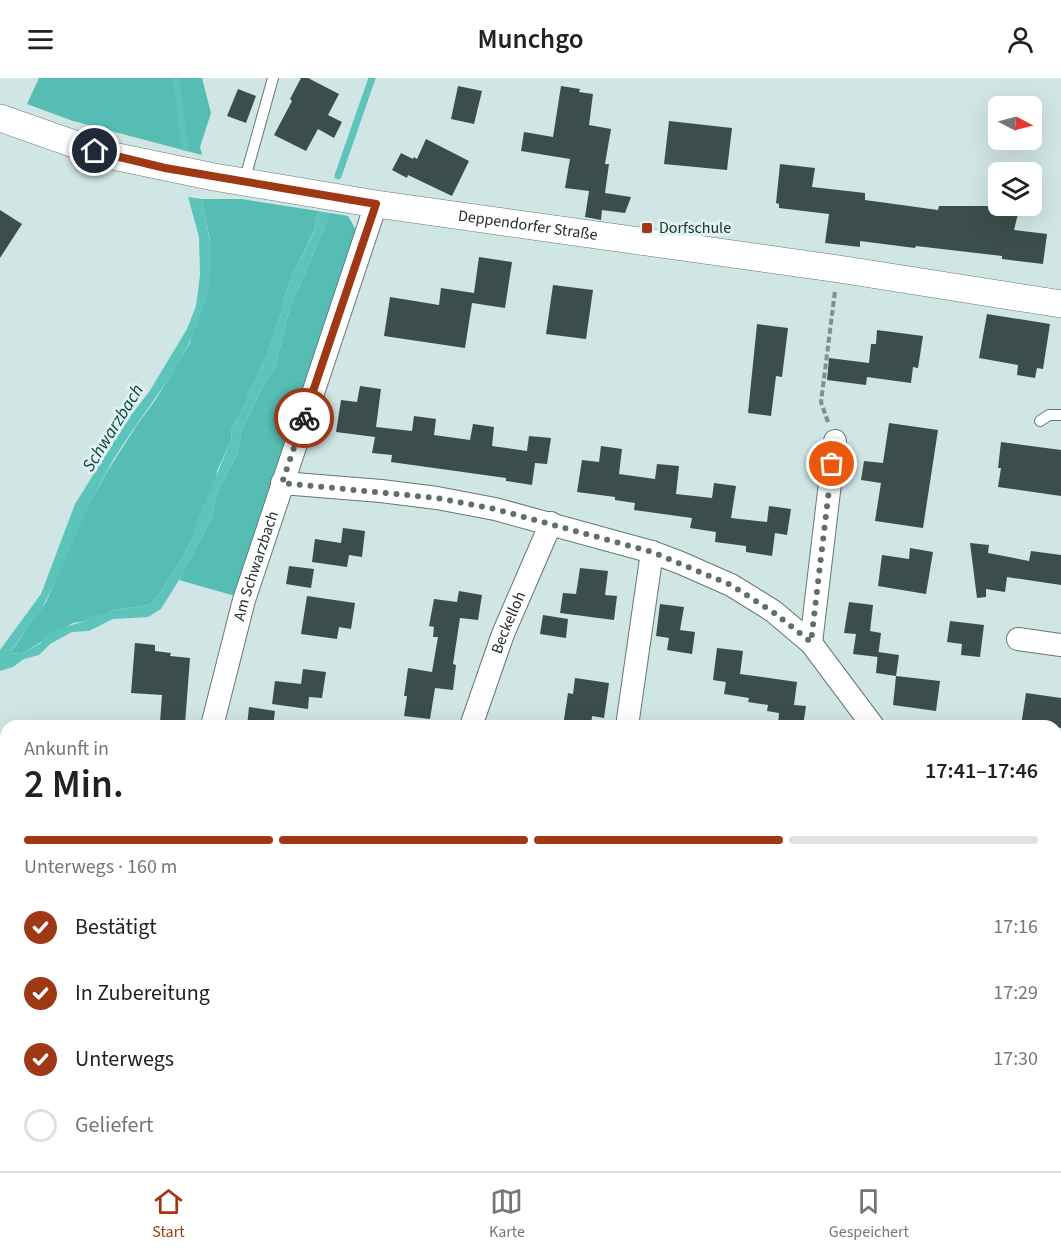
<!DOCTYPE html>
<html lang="de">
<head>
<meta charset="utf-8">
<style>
  :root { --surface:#fff; --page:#f2f2f2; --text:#222; --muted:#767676; --line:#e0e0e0; --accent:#9f3814 }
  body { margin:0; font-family:"Source Sans 3",sans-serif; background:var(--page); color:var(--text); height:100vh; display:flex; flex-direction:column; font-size:22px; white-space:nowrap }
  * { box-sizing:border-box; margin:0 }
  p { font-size:20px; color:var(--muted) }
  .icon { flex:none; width:33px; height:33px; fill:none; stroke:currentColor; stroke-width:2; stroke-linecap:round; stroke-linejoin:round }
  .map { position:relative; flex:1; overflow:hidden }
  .sheet { position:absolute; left:0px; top:642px; width:1062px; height:452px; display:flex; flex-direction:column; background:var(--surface); border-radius:18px 18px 0 0; box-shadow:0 6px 24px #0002 }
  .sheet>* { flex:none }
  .needle { width:39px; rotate:96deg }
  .fabs { position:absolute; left:988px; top:18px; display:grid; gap:12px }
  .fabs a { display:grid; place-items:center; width:54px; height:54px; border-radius:9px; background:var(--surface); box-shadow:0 6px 24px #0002; font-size:30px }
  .pin { position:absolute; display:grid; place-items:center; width:51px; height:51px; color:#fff; margin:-26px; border:3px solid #fff; border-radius:50%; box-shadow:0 2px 6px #0007 }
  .courier { position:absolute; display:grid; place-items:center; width:60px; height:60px; margin:-30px; border:4px solid #9f3814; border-radius:50%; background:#fff; color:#222; box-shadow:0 2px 8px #0007 }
  .overview em { font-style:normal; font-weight:600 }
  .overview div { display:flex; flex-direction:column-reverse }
  .overview { display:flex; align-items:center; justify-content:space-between; height:102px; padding:0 24px }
  h1 { font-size:39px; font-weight:600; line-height:45px }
  .bar { display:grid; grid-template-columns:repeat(4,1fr); gap:9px 6px; align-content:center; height:72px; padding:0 24px }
  .bar i { height:8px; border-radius:4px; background:var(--line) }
  .bar .on { background:var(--accent) }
  .bar p { grid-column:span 4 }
  ol { padding:0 24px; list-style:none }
  li { display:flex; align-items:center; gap:18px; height:66px }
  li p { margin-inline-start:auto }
  li .icon { padding:6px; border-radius:50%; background:var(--accent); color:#fff; stroke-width:4 }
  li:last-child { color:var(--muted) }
  li i { width:33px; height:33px; border:3px solid var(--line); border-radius:50% }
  header { display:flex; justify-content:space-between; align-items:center; height:78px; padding:0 24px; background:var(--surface); font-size:27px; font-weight:600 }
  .menu { display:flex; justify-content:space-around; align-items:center; height:84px; border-top:2px solid var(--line); background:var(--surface); font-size:16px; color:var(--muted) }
  .menu a { display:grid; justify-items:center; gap:3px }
  .menu .on { color:var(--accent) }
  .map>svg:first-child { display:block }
  .forest { fill:#55bdb4 }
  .water { fill:#5cc4bb }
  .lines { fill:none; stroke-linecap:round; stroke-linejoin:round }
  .stream { stroke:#5cc4bb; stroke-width:7 }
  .building { fill:#3b4e4c }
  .service-casing { stroke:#647876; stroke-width:12 }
  .minor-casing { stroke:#647876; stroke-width:24 }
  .tertiary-casing { stroke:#647876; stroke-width:28 }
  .path { stroke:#808f8e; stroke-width:4; stroke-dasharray:6 3; stroke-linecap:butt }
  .service { stroke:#fff; stroke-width:10 }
  .minor { stroke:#fff; stroke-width:22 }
  .tertiary { stroke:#fff; stroke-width:27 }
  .done { stroke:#626e6d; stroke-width:6; stroke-dasharray:0 10.8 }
  .route { stroke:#9f3814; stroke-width:8 }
  .poi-dot { fill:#9f3814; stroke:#ddf4f1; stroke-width:2 }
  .labels { text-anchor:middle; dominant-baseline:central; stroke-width:6; stroke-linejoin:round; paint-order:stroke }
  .street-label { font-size:16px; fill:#262e2d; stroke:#ddf4f1 }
  .poi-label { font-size:16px; fill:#262e2d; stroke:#ddf4f1; text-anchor:start }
  .water-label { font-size:18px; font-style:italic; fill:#0c3d3a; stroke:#ddf4f1 }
</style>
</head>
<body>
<header><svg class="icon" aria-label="menu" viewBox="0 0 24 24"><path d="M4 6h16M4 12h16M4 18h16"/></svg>Munchgo<svg class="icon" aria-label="person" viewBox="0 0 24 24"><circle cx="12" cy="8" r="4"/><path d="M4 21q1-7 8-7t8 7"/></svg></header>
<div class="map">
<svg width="1061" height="1093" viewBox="0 0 1061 1093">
  <rect width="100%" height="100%" fill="#d0e6e4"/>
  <g class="forest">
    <path d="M39,0h163l9,35 -11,34 2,8 -129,-34 -46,-17z"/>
    <path d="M202,121h39l77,12 -4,20 -21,43 -9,24 -1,10 -15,45 -22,45v6l-14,23 -1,14 -14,30 -1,9 -27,66 -29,48 -11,11 -37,5 -8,5h-9l-10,6 -12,2 -52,31 -11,-1 36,-51 41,-94 21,-38 29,-45 19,-26 34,-56 20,-103z"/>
    <path d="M330,135l18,3 8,14 -121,366 -56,-16 34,-65 2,-18 22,-43 5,-25 20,-41 13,-20 16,-65 17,-36z"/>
  </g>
  <path class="water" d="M188,119l14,2c4,22 10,44 9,67 -5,82 -66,138 -104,205 -24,42 -39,87 -61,129 -9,19 -25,35 -36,53l11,1 20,-11 2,-6 12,-7 30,-9 10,-6h9l8,-5 37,-5 11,-11 29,-48 7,-18 -1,-3 36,-84 1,-14 14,-23v-6l22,-45 15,-45 1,-10 9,-24 21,-42 4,-21 12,2 -22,54 -17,36 -16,65 -13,20 -20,41 -5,25 -22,43 -2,18 -34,65 -18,29 -13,8 -35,2 -24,12 -17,1 -22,12 -11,11 -15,4 -11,8 -13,4v-21l41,-56 34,-90 53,-85 21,-27 38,-63 9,-23 4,-31 -1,-38z"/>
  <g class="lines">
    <g class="stream">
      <path d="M176,0l9,69"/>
      <path d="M338,98l34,-98"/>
    </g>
  </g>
  <g class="building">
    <path d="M301,0h7l31,16 -11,21 14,7 -8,16 -16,-9 -12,22 -32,-16 18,-34 -2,-2z"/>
    <path d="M458,8l24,5 -8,33 -23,-5z"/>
    <path d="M561,8l19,3 -1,3 14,2 -4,31 22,4 -6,35h4l-4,29 26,4 -6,16 -23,-3 -1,10 -16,-3 4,-26 -24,-3 5,-29 -49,-8 3,-19 29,5z"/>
    <path d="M238,11l18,7 -10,27 -19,-7z"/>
    <path d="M669,43l63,7 -5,42 -63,-6z"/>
    <path d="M426,61l43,22 -17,35 -44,-21 -1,3 -15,-8 9,-17 12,6 1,-2 3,2z"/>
    <path d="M780,86l35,4 -3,19 53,6v7l73,10 1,-4h81l-6,24 33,4 -4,30 -41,-5v-3l-86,-10 -1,2 -55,-7v6l-35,-4 4,-29 -50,-6v-4l-3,-1z"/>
    <path d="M0,132l22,14 -22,34z"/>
    <path d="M479,179l33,5 -7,46 -33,-5 -7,45 -81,-12 6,-39 49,8 2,-17 33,5z"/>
    <path d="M553,207l40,5 -7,49 -40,-5z"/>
    <path d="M987,236l63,10 -7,45 -6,-1 -2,10 -18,-3 1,-10 -39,-7z"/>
    <path d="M757,246l31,4 -6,49 -6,-1 -5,40 -23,-3z"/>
    <path d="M877,252l46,6 -5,32 -5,-1 -2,16 -44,-6 -1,8 -39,-5 2,-22 40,5 2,-19h5z"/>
    <path d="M360,308l21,3 -5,38 36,4 2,-15 22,3 -2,16 36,5 3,-16 21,3 -2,19 35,5 2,-15 22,2 -4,26 -12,-1 -3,22 -26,-4v-3l-115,-16 1,-7 -20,-2 3,-16 -39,-5 5,-32 16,2z"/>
    <path d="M889,345l49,7 -15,98 -48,-7 6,-38 -20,-3 3,-19 19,2z"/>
    <path d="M1001,364l60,8v46l-63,-9 3,-19h-3z"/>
    <path d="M601,368l21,3 -3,25 36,5 2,-15 22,2 -3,28 36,4 2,-15 22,3 -5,32 36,4 2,-16 22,3 -4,26 -12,-2 -3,23 -26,-4v-6l-31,-4 1,-10 -26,-4 2,-10 -58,-8 1,-7 -20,-3v-3l-38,-5 5,-32 17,2z"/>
    <path d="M343,450l22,3 -3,26 -13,-2 -2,12 -35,-5 3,-23 26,4z"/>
    <path d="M970,465l19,2 -1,8 41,8 2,-10 30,4v30l-54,-8 -2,15 -19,-3v8l-9,1z"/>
    <path d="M910,470l23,4 -7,42 -48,-8 4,-31 27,4z"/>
    <path d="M289,488l25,3 -3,19 -25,-4z"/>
    <path d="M580,490l28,3 -3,24 12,1 -3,24 -54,-7 3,-20 13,1z"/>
    <path d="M459,513l23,4 -4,25 -18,-2 -7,46 3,1 -3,25 -18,-2 -5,31 -26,-3 3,-20h-3l4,-28 24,4 6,-35h-5l1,-10 -5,-1 5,-27 23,3z"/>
    <path d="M307,518l48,7 -4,26 -12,-2 -2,12 -36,-5z"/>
    <path d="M849,524l24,3 -3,26 11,2 -3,24 -25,-3 3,-20 -12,-1z"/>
    <path d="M660,526l24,3 -4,23 15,2 -3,22 -25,-4 2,-12 -13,-2z"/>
    <path d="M543,537l25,4 -2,19 -26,-4z"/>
    <path d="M950,543l34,4 -4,32 -19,-2 1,-11 -15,-2z"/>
    <path d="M135,565l20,2v6l16,2 -1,3 20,2 -5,66 -25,-2 2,-27 -31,-2z"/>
    <path d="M717,570l26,3 -3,23 57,8 -3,23 12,1 -3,20h-25l1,-13 -12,-2 1,-6 -20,-3 1,-4 -25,-4 2,-12 -13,-2z"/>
    <path d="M878,574l21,3 -3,21 -20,-3z"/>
    <path d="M303,591l23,3 -4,26 -13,-1 -1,12 -36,-5 3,-23 26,3z"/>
    <path d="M896,598l44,5 -4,30 -43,-6z"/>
    <path d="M575,600l34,5 -5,35 -12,-2 -1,10h-28l5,-33 5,1z"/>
    <path d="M1026,615l35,5v30l-18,-3 -22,1z"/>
    <path d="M249,629l26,4 -2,15h-26z"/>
  </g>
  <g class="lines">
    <defs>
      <g id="service">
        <path d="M244,104l29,-104"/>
        <path d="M1040,343l9,-6h12"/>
      </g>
      <g id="minor">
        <path d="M282,405l99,8 56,7 58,11 157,43 29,11 50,22 42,26 38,32 62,83"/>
        <path d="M1018,561l43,6"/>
        <path d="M811,565l24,-202"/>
        <path id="s1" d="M212,648l32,-126 132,-396"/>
        <path id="s2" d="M471,648l32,-92 48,-111"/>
        <path d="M627,648l25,-174"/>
        <path d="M1056,687l5,-5"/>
        <path d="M151,1088v5"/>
        <path d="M403,1088l1,5"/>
        <path d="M565,1088l1,5"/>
        <path d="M825,1088l2,5"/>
        <path d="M593,1093l18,-5"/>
      </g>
      <g id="tertiary">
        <path id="s3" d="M0,40l77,27 36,11 101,21 162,27 463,65 222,35"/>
      </g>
    </defs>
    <use href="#service" class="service-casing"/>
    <use href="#minor" class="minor-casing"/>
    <use href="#tertiary" class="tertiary-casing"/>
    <path class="path" d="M828,344l-7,-20 14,-111"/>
    <use href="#service" class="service"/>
    <use href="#minor" class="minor"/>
    <use href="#tertiary" class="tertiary"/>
  </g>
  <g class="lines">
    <path class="done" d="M304,340l-22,65 155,15 58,11 157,43 79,33 42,27 38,30 21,-178"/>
    <path class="route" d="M95,73l70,17 211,36 -72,214"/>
  </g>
  <rect class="poi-dot" x="641" y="144" width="12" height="12" rx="3"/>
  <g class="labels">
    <g class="street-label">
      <text stroke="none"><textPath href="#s3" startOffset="540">Deppendorfer Straße</textPath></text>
      <text stroke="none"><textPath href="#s1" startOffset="166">Am Schwarzbach</textPath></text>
      <text stroke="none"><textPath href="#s2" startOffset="110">Beckelloh</textPath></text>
    </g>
    <g class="poi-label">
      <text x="659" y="150">Dorfschule</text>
    </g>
    <g class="water-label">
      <text transform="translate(113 350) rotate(-58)">Schwarzbach</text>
    </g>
  </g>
</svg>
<div class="fabs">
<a><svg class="needle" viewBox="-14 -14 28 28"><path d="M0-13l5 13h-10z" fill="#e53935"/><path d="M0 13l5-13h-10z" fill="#767676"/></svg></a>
<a><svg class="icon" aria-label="layers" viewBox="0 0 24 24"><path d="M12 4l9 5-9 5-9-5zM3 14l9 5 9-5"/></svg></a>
</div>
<div class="pin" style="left:832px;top:386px;background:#ea580c"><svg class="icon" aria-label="bag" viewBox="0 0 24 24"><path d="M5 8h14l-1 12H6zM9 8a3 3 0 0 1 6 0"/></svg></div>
<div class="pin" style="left:95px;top:73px;background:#1f2937"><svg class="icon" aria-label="home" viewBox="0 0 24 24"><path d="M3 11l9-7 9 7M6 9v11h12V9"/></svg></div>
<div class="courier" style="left:304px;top:340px"><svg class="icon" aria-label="bike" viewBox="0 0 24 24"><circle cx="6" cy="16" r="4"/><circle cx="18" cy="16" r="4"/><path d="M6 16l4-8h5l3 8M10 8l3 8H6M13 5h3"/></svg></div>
<section class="sheet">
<div class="overview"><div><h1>2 Min.</h1><p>Ankunft in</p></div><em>17:41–17:46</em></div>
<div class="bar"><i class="on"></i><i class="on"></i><i class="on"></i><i></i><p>Unterwegs · 160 m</p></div>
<ol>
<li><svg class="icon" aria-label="check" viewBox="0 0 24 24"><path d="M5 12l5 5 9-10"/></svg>Bestätigt<p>17:16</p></li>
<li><svg class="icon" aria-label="check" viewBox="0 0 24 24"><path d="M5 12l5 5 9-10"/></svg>In Zubereitung<p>17:29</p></li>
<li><svg class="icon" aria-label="check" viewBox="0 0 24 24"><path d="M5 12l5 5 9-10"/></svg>Unterwegs<p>17:30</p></li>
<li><i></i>Geliefert</li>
</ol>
</section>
</div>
<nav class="menu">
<a class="on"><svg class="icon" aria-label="home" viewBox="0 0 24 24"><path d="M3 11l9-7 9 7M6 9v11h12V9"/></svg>Start</a>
<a><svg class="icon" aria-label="map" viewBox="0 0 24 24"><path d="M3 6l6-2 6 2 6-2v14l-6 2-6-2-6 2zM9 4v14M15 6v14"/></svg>Karte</a>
<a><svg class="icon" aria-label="saved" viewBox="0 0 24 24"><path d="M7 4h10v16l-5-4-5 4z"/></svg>Gespeichert</a>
</nav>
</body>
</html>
